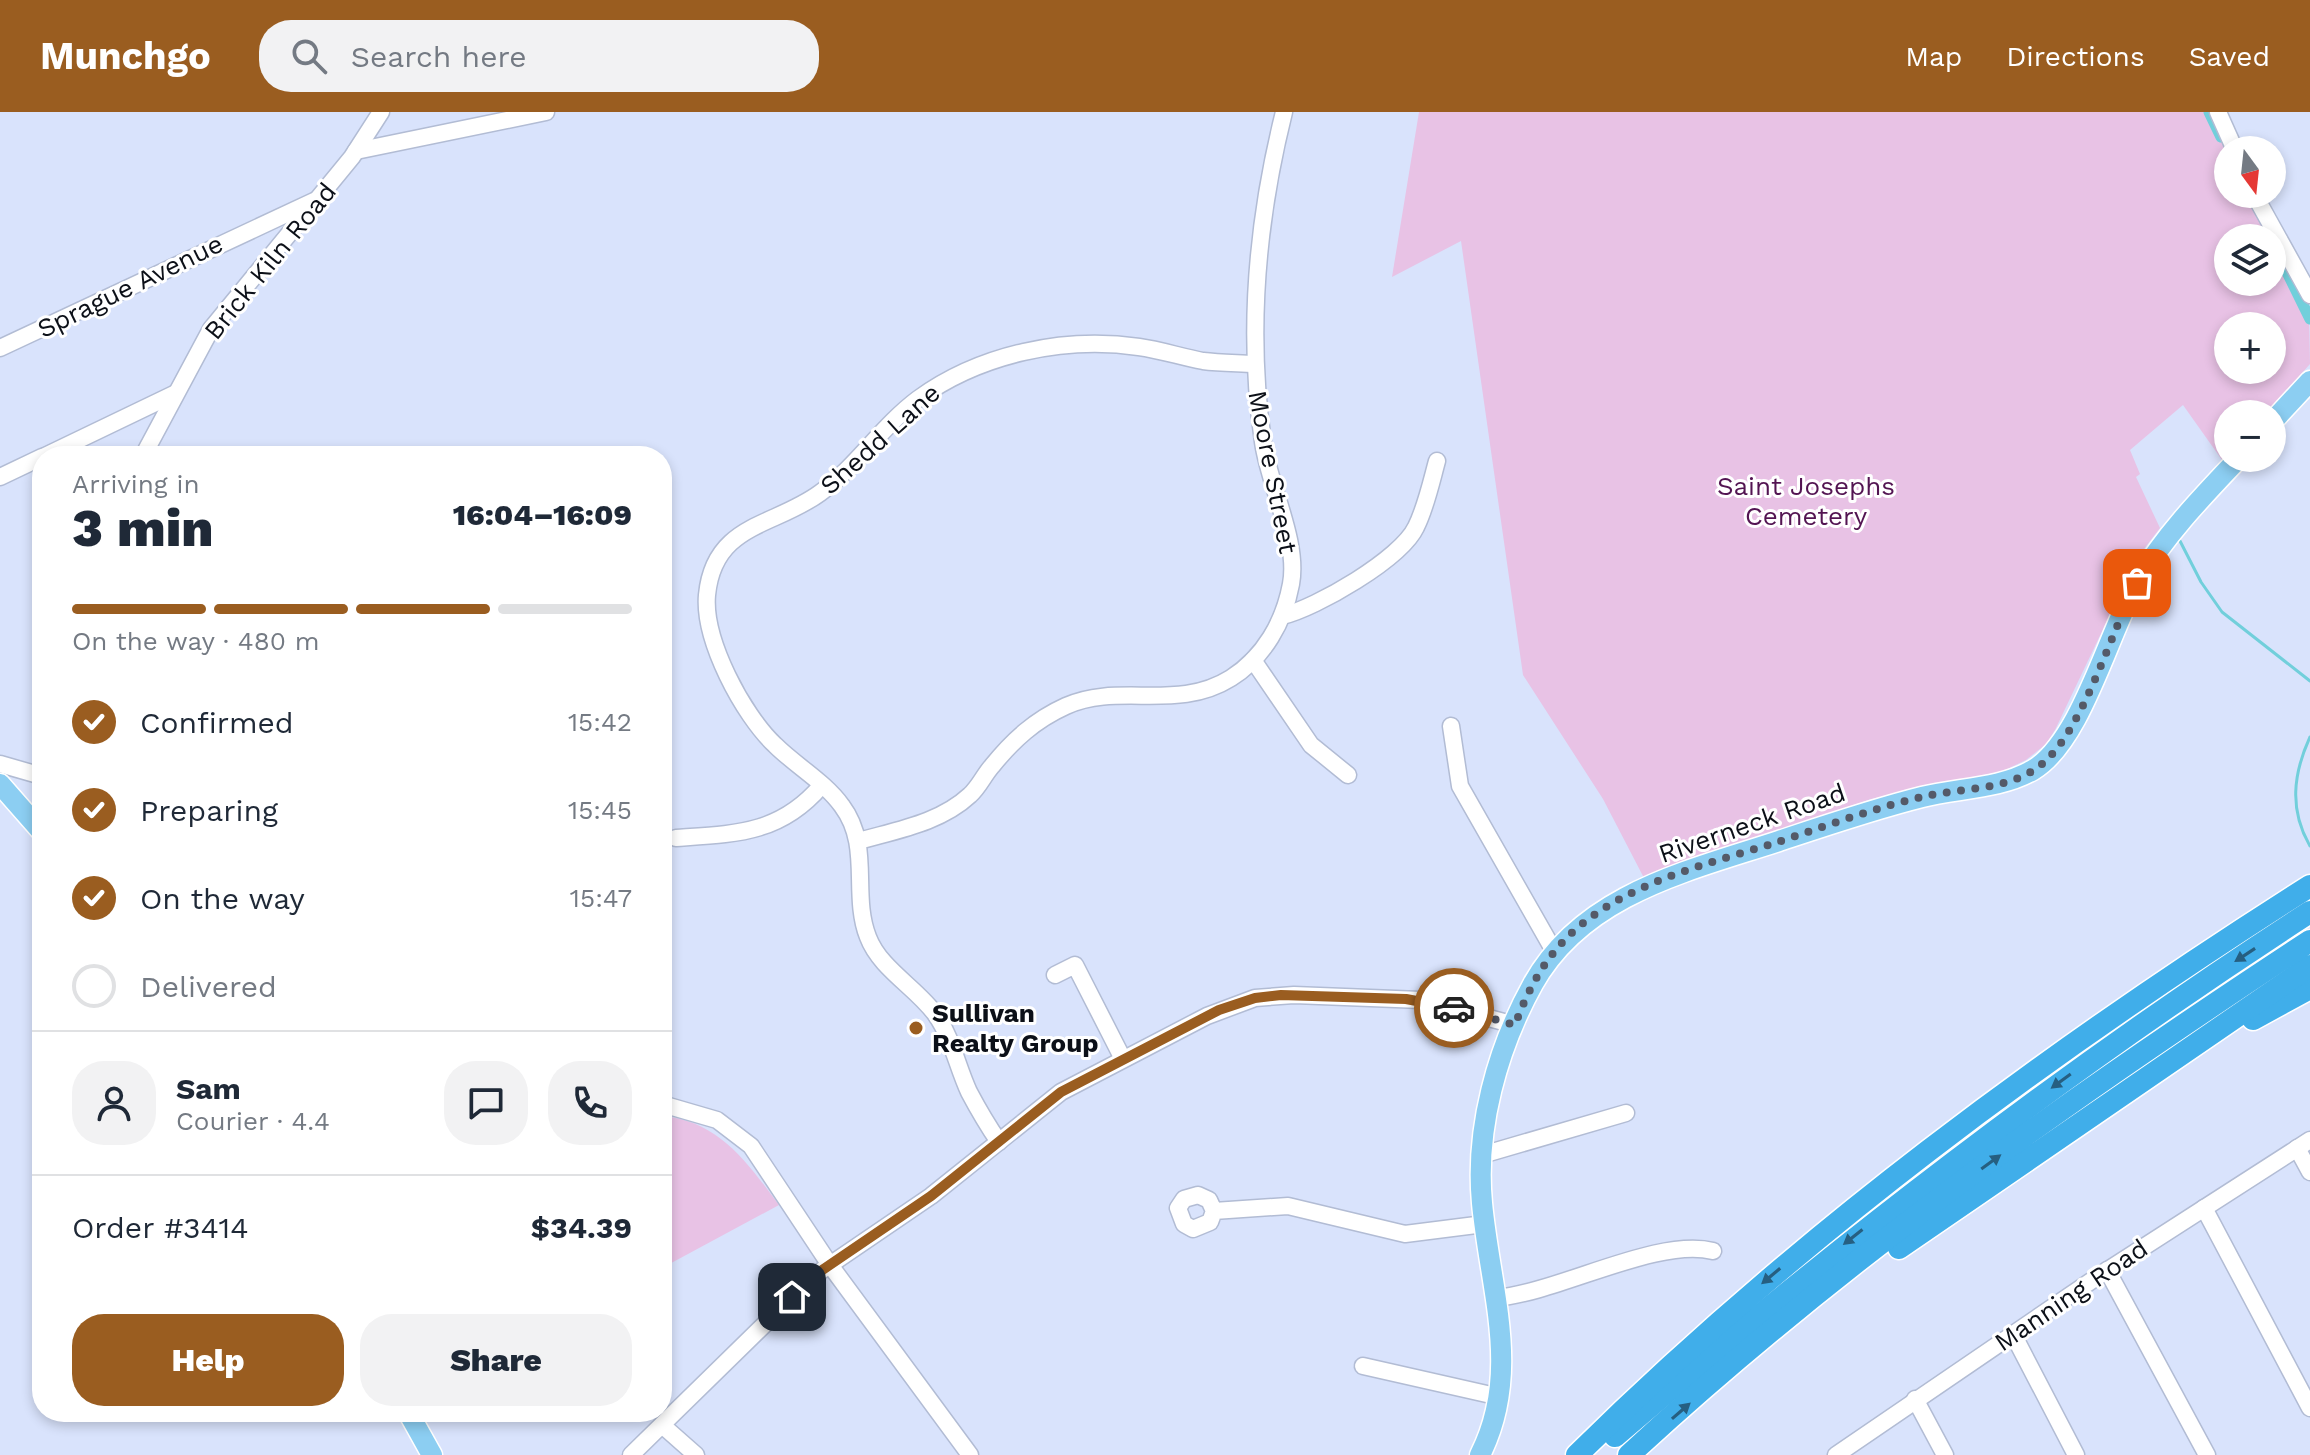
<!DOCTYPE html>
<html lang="en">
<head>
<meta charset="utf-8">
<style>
  :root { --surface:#fff; --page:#f2f2f3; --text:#1f2937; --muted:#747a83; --line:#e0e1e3; --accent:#9a5d20 }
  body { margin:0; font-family:"Work Sans",sans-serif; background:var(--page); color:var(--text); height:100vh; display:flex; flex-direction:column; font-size:30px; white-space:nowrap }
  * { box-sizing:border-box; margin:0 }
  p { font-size:26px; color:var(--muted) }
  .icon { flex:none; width:44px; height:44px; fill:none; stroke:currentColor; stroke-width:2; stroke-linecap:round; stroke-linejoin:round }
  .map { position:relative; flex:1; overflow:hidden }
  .sheet { position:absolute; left:32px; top:334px; width:640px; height:976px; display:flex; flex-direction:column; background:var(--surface); border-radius:32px; box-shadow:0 4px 12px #0003 }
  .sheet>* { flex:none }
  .needle { width:52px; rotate:165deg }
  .buttons { position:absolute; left:2214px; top:24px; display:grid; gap:16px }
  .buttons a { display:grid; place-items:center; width:72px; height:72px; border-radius:50%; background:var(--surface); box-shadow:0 4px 12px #0003; font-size:40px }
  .pin { position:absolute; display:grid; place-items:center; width:68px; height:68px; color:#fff; margin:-34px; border-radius:16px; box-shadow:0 4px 12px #0006 }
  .courier { position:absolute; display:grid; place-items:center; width:80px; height:80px; margin:-40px; border:6px solid #9a5d20; border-radius:50%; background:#fff; color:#222; box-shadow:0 2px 10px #0007 }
  .headline em { font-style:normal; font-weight:800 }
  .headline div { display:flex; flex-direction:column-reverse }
  .headline { display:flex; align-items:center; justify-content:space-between; height:136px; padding:0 40px }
  h1 { font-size:52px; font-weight:800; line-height:60px }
  .bar { display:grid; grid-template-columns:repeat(4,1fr); gap:12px 8px; align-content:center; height:96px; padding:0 40px }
  .bar i { height:10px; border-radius:6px; background:var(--line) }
  .bar .selected { background:var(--accent) }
  .bar p { grid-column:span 4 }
  .line { display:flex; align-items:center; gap:20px; padding:0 40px; border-top:2px solid var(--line) }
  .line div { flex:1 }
  .round { display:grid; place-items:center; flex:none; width:84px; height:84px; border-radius:32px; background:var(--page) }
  ol { padding:0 40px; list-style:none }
  li { display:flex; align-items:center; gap:24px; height:88px }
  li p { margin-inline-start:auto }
  li .icon { padding:8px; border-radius:50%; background:var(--accent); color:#fff; stroke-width:4 }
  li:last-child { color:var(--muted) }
  li i { width:44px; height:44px; border:4px solid var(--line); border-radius:50% }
  .action { display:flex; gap:16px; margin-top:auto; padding:16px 40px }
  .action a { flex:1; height:92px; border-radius:32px; background:var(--accent); color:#fff; font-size:32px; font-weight:800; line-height:92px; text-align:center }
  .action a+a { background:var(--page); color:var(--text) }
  header { display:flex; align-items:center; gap:48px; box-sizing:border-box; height:112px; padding:0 40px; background:var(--accent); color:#fff }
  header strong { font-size:38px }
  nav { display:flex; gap:44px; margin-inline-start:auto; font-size:28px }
  .search { width:560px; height:72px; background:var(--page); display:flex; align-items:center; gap:20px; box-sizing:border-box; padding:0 28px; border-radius:32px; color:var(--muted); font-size:30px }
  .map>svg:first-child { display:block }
  .green { fill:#e8c2e5; fill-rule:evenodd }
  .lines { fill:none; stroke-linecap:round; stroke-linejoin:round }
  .stream { stroke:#71cfdb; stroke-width:3 }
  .canal { stroke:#71cfdb; stroke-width:11 }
  .minor-casing { stroke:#b2bcd4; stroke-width:19 }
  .major-casing { stroke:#fff; stroke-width:23 }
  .highway-casing { stroke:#fff; stroke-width:25 }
  .minor { stroke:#fff; stroke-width:16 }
  .major { stroke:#8ccef2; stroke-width:20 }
  .highway { stroke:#40aeea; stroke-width:22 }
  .oneway { fill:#265f81 }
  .done { stroke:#545a68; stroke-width:8; stroke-dasharray:0 14.4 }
  .route { stroke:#9a5d20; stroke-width:10 }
  .poi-dot { fill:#9a5d20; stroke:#fff; stroke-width:3 }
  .labels { text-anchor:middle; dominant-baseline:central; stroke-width:6; stroke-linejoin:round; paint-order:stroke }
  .street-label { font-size:26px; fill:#0c1018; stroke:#fff }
  .park-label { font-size:26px; fill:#531452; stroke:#fff }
  .poi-label { font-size:26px; font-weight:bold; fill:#0c1018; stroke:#fff; text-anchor:start }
</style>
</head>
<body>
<header>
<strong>Munchgo</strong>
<div class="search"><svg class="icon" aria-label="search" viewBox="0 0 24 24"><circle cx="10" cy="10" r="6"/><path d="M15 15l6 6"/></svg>Search here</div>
<nav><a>Map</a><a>Directions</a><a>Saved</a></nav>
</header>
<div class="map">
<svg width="2310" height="1343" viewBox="0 0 2310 1343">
  <rect width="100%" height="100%" fill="#d9e3fc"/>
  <g class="green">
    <path d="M1419,0h793l16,38v44h24l57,115 1,55 -44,50h-38v40l-6,6 -39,-55 -53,45 10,24 -4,3 24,51 -23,30 -82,172 -9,14 -20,16 -23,11 -132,28 -227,79 -41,-79 -80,-124 -62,-434 -69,36zM2228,126h44v44h-44zM2228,214h44v44h-44z"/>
    <path d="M662,1004c57,5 85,46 117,89l-117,63z"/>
  </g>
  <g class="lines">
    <g class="stream">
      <path d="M2180,429l21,41 21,30 88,69"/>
      <path d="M2310,625c-17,37 -21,73 0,109"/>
    </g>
    <g class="canal">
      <path d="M2209,0l12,25"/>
      <path d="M2272,130l38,77"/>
    </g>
    <defs>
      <g id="minor">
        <path d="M2218,0l17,38"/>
        <path d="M356,39l190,-39"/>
        <path d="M2254,82l56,101"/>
        <path d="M0,236l314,-147"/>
        <path d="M45,344l129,-62"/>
        <path d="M143,344l68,-127 141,-172 29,-45"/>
        <path d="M0,365l42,-20"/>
        <path d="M1282,504c34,-8 119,-57 134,-89 10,-20 15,-44 21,-66"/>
        <path d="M1253,548l58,85 37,30"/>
        <path d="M1451,614l9,60 94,165"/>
        <path d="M0,652l42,12"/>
        <path d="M676,726c59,-4 104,-4 145,-52"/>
        <path d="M859,729c38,-11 81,-18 111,-46 9,-8 14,-20 22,-29 21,-26 43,-46 74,-60 53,-24 111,6 165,-28 33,-21 53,-56 60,-94 8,-43 -22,-98 -28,-142 -16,-110 -6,-222 21,-330"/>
        <path d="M1055,863l20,-10 48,94"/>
        <path d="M662,992l55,16 34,26 79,119 140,190"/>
        <path d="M999,1030c-11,-16 -21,-33 -30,-50 -12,-26 -17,-54 -33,-77 -19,-27 -56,-46 -68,-78 -17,-43 4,-91 -26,-131 -17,-24 -46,-40 -67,-61 -32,-30 -72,-105 -68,-150 7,-72 67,-68 113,-102 37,-27 62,-67 98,-94 62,-45 146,-63 221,-52 22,3 42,10 64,14 16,2 34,2 51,3"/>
        <path d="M2297,1036l13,24"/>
        <path d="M1482,1043l144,-42"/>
        <path d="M2204,1096l106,200"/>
        <path d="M1214,1099l-5,-11 -11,-5 -14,4 -6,9 6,16 9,5 17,-7 4,-11 74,-5 117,28 79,-10"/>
        <path d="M2107,1158l100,185"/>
        <path d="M1496,1186c64,-6 161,-61 217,-47"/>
        <path d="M2013,1222l63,121"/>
        <path d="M1363,1254l137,31"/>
        <path d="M1915,1287l30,56"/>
        <path d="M662,1313l34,30"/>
        <path d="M631,1343l184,-180 116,-79 130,-104 146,-76 48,-18 39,-3 127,5 94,25"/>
        <path d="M1836,1343l258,-176 216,-139"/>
      </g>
      <g id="major">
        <path d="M2272,310l38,-41"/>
        <path d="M0,672l42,48"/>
        <path d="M408,1300l24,43"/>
        <path d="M1480,1343c42,-83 10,-165 2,-252 -7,-74 15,-154 51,-219 50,-90 155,-113 246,-143 48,-16 95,-32 143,-44 36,-9 78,-8 111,-27 49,-29 76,-140 106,-191 27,-45 64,-83 100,-121"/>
      </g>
      <g id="highway">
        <path d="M2253,907l57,-31"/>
        <path d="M1899,1136l411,-282"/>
        <path d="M1615,1324c222,-189 450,-366 695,-524"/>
        <path d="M1577,1343c221,-218 471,-403 733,-569"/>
        <path d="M1629,1343c209,-193 444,-359 681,-514"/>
      </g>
    </defs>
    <use href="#minor" class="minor-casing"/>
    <use href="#major" class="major-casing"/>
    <use href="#highway" class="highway-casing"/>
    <use href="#minor" class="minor"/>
    <use href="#major" class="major"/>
    <use href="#highway" class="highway"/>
  </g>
  <defs><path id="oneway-solid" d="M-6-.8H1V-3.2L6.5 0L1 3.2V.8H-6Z" transform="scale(2)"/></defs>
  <g class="oneway">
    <use href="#oneway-solid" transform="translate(2245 843) rotate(147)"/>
    <use href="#oneway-solid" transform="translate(2061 969) rotate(144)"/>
    <use href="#oneway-solid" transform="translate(1991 1050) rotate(-36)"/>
    <use href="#oneway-solid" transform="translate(1853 1125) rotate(142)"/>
    <use href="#oneway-solid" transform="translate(1771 1164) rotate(140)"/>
    <use href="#oneway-solid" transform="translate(1681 1299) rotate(-41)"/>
  </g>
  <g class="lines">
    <path class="done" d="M1454,896l61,17c13,-36 32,-71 61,-96 57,-49 136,-66 205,-88 48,-16 96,-34 145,-45 37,-8 86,-6 116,-32 42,-35 68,-131 95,-181"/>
    <path class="route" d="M792,1185l23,-22 116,-79 130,-104 158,-82 36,-12 26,-3 125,4 48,9"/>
  </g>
  <circle class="poi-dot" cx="916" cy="916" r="8"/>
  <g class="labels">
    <g class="street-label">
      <text transform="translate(270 149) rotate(-51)">Brick Kiln Road</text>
      <text transform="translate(130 174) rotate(-26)">Sprague Avenue</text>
      <text transform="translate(880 327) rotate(-42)">Shedd Lane</text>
      <text transform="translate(1273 360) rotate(79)">Moore Street</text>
      <text transform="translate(1752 711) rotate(-19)">Riverneck Road</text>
      <text transform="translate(2071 1183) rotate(-34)">Manning Road</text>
    </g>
    <g class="park-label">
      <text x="1806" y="374">Saint Josephs<tspan x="1806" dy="30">Cemetery</tspan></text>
    </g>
    <g class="poi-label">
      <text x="932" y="901">Sullivan<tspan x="932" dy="30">Realty Group</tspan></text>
    </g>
  </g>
</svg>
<div class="buttons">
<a><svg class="needle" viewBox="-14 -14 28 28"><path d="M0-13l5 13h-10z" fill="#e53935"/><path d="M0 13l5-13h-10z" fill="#747a83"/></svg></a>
<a><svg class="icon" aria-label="layers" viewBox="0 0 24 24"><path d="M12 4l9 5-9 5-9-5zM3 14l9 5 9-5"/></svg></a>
<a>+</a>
<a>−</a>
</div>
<div class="pin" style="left:2137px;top:471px;background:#ea580c"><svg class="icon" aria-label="bag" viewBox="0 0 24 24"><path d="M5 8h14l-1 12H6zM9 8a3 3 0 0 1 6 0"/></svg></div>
<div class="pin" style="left:792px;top:1185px;background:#1f2937"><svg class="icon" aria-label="home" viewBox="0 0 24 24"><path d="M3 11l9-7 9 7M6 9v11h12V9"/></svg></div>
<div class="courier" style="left:1454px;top:896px"><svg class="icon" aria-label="car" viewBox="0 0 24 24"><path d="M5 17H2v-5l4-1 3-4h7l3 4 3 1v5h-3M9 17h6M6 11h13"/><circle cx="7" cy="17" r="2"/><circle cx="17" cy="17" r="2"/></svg></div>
<section class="sheet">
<div class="headline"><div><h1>3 min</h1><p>Arriving in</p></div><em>16:04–16:09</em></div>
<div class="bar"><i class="selected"></i><i class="selected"></i><i class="selected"></i><i></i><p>On the way · 480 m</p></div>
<ol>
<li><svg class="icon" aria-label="check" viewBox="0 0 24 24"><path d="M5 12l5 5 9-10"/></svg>Confirmed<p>15:42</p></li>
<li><svg class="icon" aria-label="check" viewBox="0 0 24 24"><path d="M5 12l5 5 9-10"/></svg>Preparing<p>15:45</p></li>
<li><svg class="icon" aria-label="check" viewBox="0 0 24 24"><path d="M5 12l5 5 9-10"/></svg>On the way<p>15:47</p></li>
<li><i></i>Delivered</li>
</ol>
<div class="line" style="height:144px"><a class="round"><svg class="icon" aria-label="person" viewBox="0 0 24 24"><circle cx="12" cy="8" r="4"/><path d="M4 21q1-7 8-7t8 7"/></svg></a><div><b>Sam</b><p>Courier · 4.4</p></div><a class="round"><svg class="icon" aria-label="chat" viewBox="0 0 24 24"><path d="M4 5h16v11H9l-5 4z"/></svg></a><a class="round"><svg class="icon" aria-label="phone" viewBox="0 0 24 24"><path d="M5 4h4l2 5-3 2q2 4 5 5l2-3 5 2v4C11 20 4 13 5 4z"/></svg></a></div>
<div class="line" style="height:104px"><div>Order #3414</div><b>$34.39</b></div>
<div class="action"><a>Help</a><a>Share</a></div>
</section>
</div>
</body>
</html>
